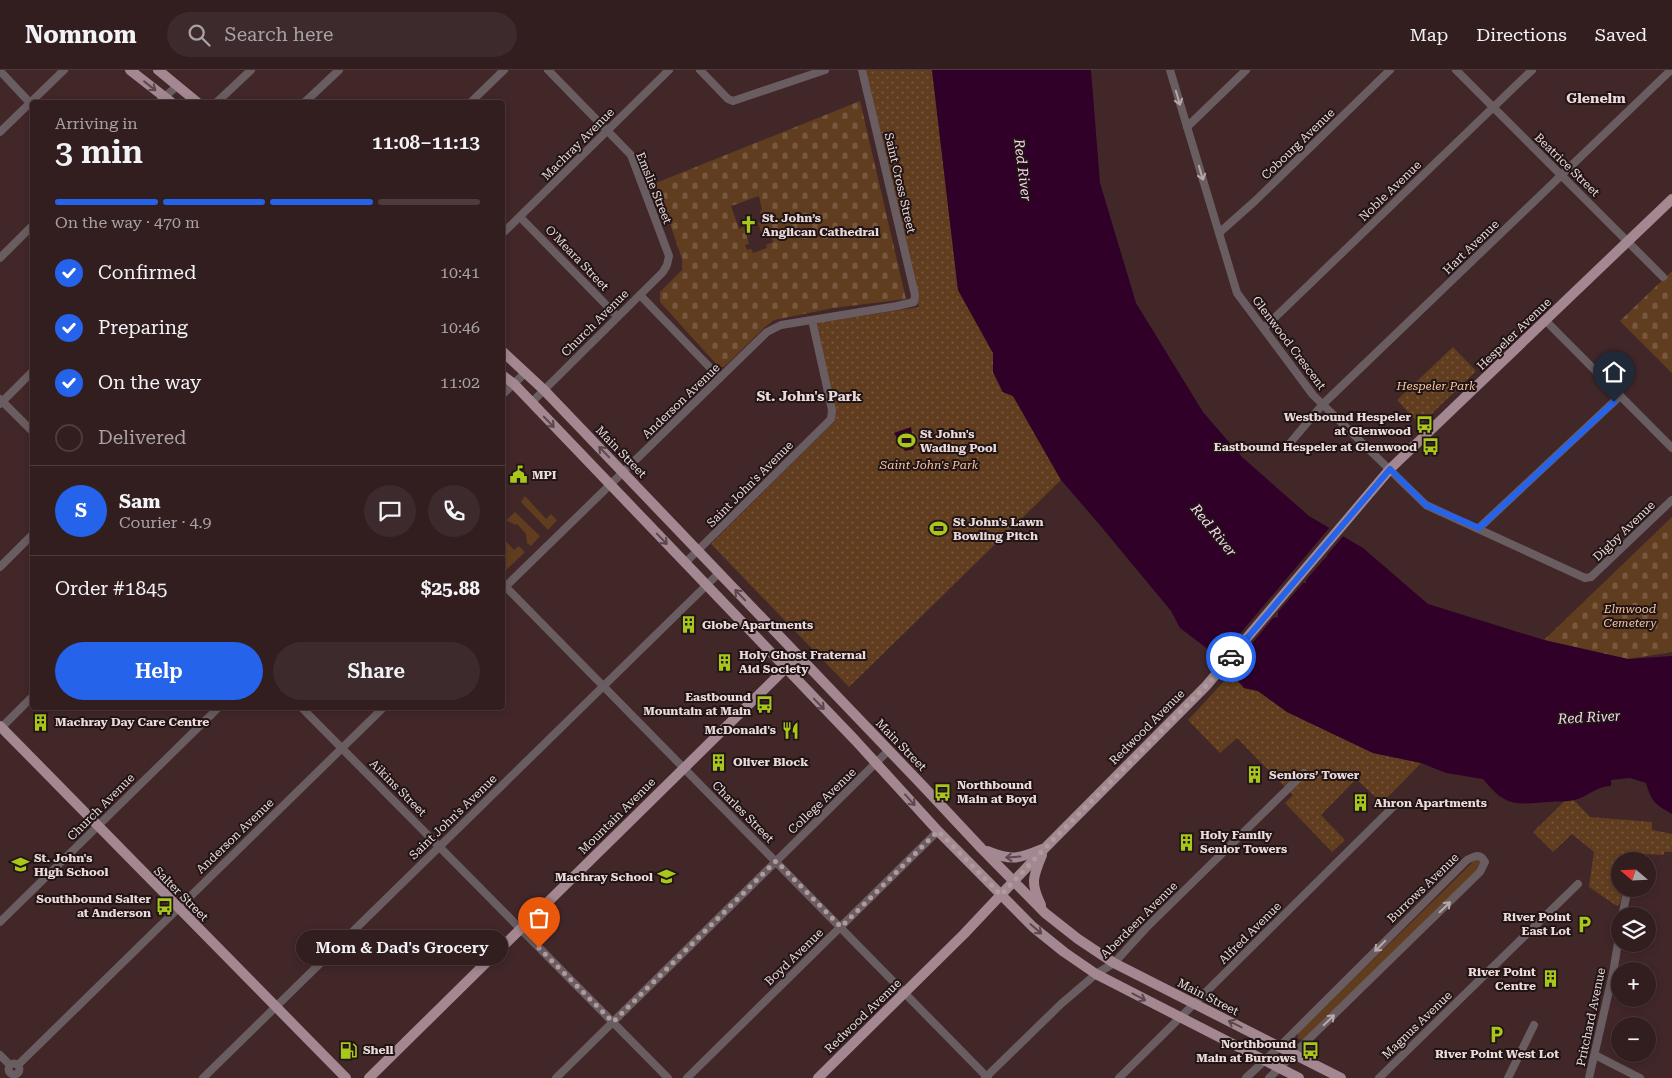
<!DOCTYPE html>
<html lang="en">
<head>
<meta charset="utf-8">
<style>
  :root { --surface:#321d1f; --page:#3d2a2c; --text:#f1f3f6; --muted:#a8a2a4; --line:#4d3b3d; --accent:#2563eb }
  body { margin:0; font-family:"Roboto Serif",serif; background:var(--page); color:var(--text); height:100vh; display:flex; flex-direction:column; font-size:19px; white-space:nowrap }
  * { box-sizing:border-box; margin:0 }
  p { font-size:16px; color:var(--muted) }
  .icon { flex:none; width:28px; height:28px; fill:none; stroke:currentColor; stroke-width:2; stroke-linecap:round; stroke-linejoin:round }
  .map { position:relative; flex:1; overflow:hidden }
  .drawer { position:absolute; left:30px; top:30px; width:475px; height:610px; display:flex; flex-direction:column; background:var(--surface); border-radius:5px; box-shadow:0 2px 8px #0003,0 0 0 1px var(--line) }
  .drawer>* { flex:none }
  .needle { width:32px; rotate:289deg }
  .fabs { position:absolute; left:1611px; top:782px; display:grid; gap:10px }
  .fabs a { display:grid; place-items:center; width:45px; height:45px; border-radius:50%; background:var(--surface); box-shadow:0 2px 8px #0003,0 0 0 1px var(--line); font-size:25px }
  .pin { position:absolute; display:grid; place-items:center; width:42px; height:42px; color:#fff; margin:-51px -21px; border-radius:50% 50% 50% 0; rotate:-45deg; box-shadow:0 0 5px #0007 }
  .pin .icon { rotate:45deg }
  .courier { position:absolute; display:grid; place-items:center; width:50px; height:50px; margin:-25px; border:4px solid #2563eb; border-radius:50%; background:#fff; color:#222; box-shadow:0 1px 6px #0007 }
  .bubble { position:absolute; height:35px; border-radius:18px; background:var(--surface); box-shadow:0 2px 8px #0003,0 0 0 1px var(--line); font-size:16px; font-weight:600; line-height:35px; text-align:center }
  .headline em { font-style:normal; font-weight:600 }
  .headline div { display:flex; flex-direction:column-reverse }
  .headline { display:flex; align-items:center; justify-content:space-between; height:85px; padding:0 25px }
  h1 { font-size:32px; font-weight:600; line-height:38px }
  .bar { display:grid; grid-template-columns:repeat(4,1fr); gap:8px 5px; align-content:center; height:60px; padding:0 25px }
  .bar i { height:6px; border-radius:4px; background:var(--line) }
  .bar .current { background:var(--accent) }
  .bar p { grid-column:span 4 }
  .line { display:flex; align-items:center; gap:12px; padding:0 25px; border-top:1px solid var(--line) }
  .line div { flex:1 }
  .round { display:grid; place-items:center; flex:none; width:52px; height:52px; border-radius:26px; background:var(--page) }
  ol { padding:0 25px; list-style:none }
  li { display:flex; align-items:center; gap:15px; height:55px }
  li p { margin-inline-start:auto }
  li .icon { padding:5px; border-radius:50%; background:var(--accent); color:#fff; stroke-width:4 }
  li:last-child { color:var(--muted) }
  li i { width:28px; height:28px; border:2px solid var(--line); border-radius:50% }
  .action { display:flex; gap:10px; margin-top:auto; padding:10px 25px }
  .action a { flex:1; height:58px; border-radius:30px; background:var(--accent); color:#fff; font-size:20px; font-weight:600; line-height:58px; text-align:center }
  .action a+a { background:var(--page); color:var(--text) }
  header { display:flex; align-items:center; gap:30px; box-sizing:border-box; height:70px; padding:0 25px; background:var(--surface); border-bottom:1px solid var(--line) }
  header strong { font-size:24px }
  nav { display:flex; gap:28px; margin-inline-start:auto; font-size:18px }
  .search { width:350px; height:45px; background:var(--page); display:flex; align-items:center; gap:12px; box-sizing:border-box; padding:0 18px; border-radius:28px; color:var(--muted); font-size:19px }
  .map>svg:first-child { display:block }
  .green { fill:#613d1f }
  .cemetery { fill:url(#cemetery-stones); fill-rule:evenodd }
  .park { fill:url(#park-dots) }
  .water { fill:#310029 }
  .pier { fill:#422729 }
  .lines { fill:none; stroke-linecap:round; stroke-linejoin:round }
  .minor { stroke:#6a5d61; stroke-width:8 }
  .major { stroke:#a38891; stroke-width:10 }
  .oneway { stroke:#5b484d }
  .oneway2 { stroke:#b8a8aa }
  .done { stroke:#b09b9c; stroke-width:5; stroke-dasharray:0 9 }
  .route { stroke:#2563eb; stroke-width:6 }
  .labels { text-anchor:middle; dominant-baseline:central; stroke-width:4; stroke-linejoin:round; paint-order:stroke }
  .street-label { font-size:12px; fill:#ecdada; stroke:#201415 }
  .poi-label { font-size:12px; font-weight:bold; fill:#ecdada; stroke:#201415; text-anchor:start }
  .park-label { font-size:12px; font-style:italic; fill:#f7c5a0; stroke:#201415 }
  .neighbourhood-label { font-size:14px; font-weight:bold; fill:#ecdada; stroke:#201415 }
  .water-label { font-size:14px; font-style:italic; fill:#f8d6ef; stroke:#201415 }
</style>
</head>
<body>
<header>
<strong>Nomnom</strong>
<div class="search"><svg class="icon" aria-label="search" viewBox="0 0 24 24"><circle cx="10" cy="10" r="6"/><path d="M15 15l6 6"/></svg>Search here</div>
<nav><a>Map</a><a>Directions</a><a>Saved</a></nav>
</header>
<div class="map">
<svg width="1672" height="1008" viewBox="0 0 1672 1008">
  <defs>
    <pattern id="cemetery-stones" width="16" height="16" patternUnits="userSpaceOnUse" patternTransform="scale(1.25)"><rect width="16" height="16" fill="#613d1f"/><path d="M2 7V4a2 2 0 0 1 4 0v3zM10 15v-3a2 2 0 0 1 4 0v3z" fill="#78583f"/></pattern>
    <pattern id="park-dots" width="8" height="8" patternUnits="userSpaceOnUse" patternTransform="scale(1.25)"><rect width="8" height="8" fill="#613d1f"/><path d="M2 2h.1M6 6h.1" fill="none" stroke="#78583f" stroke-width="1.8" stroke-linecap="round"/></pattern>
  </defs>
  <rect width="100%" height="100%" fill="#422729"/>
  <g class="green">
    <path d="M525,426l21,23 5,-5 6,6 -9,10 -27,-28z"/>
    <path d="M515,442l25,24 -9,10 -4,-3 -1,-9 -9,-10 -2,1 -9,-5z"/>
    <path d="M503,468l11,12 5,-4 6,6 -22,21z"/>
    <path d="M1476,789l5,2 1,5 -179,174 -5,-1v-6z"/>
  </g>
  <g class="cemetery">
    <path d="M860,31l46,198 -73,9 -59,12 -9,7 -41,40h-5l-59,-65v-10l22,-22v-11l-26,-76zM759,126l3,14 -2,1 3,10 -5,2 5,14 8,-2 2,7 -7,3 1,3 -14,5 -2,-4 -4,1 -2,-5 4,-1 -5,-17 -5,2 -8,-23z"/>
    <path d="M1672,201v102l-52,-52z"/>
    <path d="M1672,447v135l-44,7 -84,-19z"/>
  </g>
  <g class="park">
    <path d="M866,0h66l26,220 35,63v19l9,20 11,4 48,84 -212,207 -138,-143 124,-123 -18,-98 102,-16z"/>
    <path d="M1453,277l23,24 -56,54 -23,-25z"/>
    <path d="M1231,604l13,14 14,3 29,21 86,41 48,10 -39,40 -26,-24 -35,36 24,25 -13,12 -47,-49 8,-8 -56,-57 -17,15 -32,-33z"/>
    <path d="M1570,726l20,21 62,5v8l20,4v18h-8v3l-20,-1 -2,7h-22v28h4l-4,15 -3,2 -28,-19 5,-35 -22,-18 -19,18 -20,-20z"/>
  </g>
  <g class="water">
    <path d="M932,0h159l9,113 36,120 67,109 39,45 67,59 54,32 65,56 116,36 84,19 44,-3v158c-17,-10 -20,-11 -26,-31l-16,-5 -19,2v6c-15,0 -22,10 -36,14 -8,2 -19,1 -27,2 -34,3 -43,4 -65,-23l-37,-6 -25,-10 -48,-10 -86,-41 -29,-21 -14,-3 -27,-32 -37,-28 -9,-17 -72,-87 -38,-44 -48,-84 -10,-4 -10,-20v-19l-35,-63z"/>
    <path d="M911,357l3,22 -9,2 -11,-18z"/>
  </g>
  <path class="pier" d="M1331,456l14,8 -18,21v2l-2,1 -19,22v3h-3l-25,29v5l-5,1 -24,29v2h-3l-19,23 -10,-11z"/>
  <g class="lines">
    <g class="minor">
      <path d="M700,0l28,29 5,2 92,-31"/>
      <path d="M1170,0l67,223 76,102 113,110 159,73 6,-1 81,-77"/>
      <path d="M1456,0l207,207"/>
      <path d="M0,1l32,34"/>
      <path d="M159,32l18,-16"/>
      <path d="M217,32l34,-32"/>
      <path d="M305,32l34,-32"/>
      <path d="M471,32l33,-32"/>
      <path d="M1187,57l59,-57"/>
      <path d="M0,62l64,-62"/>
      <path d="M520,147l97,99"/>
      <path d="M1219,163l36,-32 135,-131"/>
      <path d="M502,164l167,-164"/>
      <path d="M0,188l32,-32"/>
      <path d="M640,225l80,83"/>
      <path d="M1546,251l126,127"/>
      <path d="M1264,258l268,-258"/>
      <path d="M502,325l24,-23"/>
      <path d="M0,329l32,32"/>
      <path d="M531,333l132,-131 4,-7 2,-9 -38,-101 -83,-85"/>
      <path d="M0,334l32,-32"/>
      <path d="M1290,373l33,-39 348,-334"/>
      <path d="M1479,458l141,-132"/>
      <path d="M685,493l146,-144 1,-9 -20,-90"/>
      <path d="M0,497l32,-32"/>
      <path d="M503,514l485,494"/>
      <path d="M502,520l265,-258 14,-7 116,-19 17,-4 1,-7 -53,-225"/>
      <path d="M302,638l366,370"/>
      <path d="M0,659l32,-32"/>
      <path d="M1622,846l6,-27"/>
      <path d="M0,852l218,-214"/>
      <path d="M0,985l10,10"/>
      <path d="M1595,985l45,23"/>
      <circle cx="14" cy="999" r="5.5"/>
      <path d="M18,995l365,-357"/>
      <path d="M203,1008l516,-505"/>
      <path d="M556,1008l333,-328"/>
      <path d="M687,1008l251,-247"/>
      <path d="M985,1008l76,-74 35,-30 18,-11 32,-35 158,-155"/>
      <path d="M1119,1008l277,-274"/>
      <path d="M1246,1008l33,-31 188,-187c8,-4 13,-7 18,2l-5,10 -211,206"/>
      <path d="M1379,1008l199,-194"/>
      <path d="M1508,1008l26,-53"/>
      <path d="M1589,1008l24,-105 7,-42"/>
    </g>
    <g class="major">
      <path d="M130,0l41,32"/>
      <path d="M158,0l39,32"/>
      <path d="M502,281l42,39 379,396 59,63 63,64 33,26 36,24 227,115"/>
      <path d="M502,305l12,9 341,356 83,91 95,96 31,25 32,22 203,104"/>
      <path d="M0,656l346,352"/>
      <path d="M987,781c25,10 31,8 55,-2"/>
      <path d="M1041,835c-11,-22 -8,-28 1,-50"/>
      <path d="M369,1008l429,-422"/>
      <path d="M818,1008l146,-144 81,-86 161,-162 184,-217 282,-270"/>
    </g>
  </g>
  <defs><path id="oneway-shaft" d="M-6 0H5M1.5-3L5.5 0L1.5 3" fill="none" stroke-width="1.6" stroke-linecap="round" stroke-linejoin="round" transform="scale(1.25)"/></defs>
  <g class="oneway">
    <use href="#oneway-shaft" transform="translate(150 16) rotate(38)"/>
    <use href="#oneway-shaft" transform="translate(549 352) rotate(46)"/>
    <use href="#oneway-shaft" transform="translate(604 382) rotate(-134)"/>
    <use href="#oneway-shaft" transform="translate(662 469) rotate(46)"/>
    <use href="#oneway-shaft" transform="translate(740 525) rotate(-134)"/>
    <use href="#oneway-shaft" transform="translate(819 634) rotate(46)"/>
    <use href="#oneway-shaft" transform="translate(910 730) rotate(48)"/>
    <use href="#oneway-shaft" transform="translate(1013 787) rotate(176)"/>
    <use href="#oneway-shaft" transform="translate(1036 859) rotate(41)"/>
    <use href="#oneway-shaft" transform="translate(1139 927) rotate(28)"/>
    <use href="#oneway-shaft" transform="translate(1235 954) rotate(-153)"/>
  </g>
  <g class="oneway2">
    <use href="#oneway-shaft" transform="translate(1178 28) rotate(73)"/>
    <use href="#oneway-shaft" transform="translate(1201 103) rotate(73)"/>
    <use href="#oneway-shaft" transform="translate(1445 837) rotate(-44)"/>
    <use href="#oneway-shaft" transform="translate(1380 876) rotate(135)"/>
    <use href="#oneway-shaft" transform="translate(1329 950) rotate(-44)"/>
  </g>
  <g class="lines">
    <path class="done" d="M539,878l74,74 163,-161 65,66 97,-96 63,64 44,-47 161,-162 25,-29"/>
    <path class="route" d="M1231,587l159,-188 36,36 53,23 135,-126"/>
  </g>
  <defs>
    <symbol id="church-bare" viewBox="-9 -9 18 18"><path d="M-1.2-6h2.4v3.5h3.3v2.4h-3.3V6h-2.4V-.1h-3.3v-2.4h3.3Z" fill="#a8c71b" stroke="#201415" stroke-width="2.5" paint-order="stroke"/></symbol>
    <symbol id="bus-bare" viewBox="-9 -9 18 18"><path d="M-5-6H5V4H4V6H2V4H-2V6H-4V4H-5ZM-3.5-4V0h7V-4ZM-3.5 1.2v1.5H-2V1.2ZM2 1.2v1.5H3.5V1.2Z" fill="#a8c71b" stroke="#201415" stroke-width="2.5" paint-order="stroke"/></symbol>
    <symbol id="stadium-bare" viewBox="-9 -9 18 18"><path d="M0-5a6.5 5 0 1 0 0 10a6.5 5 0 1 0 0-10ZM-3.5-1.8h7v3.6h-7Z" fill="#a8c71b" stroke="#201415" stroke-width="2.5" paint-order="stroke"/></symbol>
    <symbol id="civic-bare" viewBox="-9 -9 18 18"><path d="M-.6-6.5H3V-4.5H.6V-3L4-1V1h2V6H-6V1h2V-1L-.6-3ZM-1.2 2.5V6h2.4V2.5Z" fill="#a8c71b" stroke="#201415" stroke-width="2.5" paint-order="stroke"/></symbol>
    <symbol id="building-bare" viewBox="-9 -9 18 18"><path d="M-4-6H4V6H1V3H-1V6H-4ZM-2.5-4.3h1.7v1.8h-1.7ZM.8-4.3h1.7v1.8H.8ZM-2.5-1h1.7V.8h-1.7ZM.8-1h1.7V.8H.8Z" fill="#a8c71b" stroke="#201415" stroke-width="2.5" paint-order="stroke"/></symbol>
    <symbol id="restaurant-bare" viewBox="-9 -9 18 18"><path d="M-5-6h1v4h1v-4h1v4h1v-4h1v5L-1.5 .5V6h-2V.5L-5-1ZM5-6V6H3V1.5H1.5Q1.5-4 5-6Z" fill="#a8c71b" stroke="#201415" stroke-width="2.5" paint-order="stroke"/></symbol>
    <symbol id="school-bare" viewBox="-9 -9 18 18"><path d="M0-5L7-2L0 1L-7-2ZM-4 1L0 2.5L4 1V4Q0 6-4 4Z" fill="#a8c71b" stroke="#201415" stroke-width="2.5" paint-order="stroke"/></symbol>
    <symbol id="parking-bare" viewBox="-9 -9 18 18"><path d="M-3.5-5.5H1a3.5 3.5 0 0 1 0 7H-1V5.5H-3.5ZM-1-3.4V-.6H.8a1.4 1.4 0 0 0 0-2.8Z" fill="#a8c71b" stroke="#201415" stroke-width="2.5" paint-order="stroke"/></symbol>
    <symbol id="fuel-bare" viewBox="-9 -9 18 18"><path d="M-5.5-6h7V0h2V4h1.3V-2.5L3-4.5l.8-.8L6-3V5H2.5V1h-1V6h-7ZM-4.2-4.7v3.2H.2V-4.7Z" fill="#a8c71b" stroke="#201415" stroke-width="2.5" paint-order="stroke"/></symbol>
  </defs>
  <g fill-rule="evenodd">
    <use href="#church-bare" x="736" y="142" width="25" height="25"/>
    <use href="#bus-bare" x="1412" y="342" width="25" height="25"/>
    <use href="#stadium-bare" x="894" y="358" width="25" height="25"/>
    <use href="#bus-bare" x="1418" y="364" width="25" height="25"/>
    <use href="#civic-bare" x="506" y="392" width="25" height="25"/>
    <use href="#stadium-bare" x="926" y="446" width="25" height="25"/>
    <use href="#building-bare" x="676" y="542" width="25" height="25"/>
    <use href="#building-bare" x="712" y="580" width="25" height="25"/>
    <use href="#bus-bare" x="752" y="622" width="25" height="25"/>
    <use href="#building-bare" x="28" y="640" width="25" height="25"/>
    <use href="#restaurant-bare" x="778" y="648" width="25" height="25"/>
    <use href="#building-bare" x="706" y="680" width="25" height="25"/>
    <use href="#building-bare" x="1242" y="692" width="25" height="25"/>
    <use href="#bus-bare" x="930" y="710" width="25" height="25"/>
    <use href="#building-bare" x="1348" y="720" width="25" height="25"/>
    <use href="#building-bare" x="1174" y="760" width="25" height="25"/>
    <use href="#school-bare" x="8" y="782" width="25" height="25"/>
    <use href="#school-bare" x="654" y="794" width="25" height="25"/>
    <use href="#bus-bare" x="152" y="824" width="25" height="25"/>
    <use href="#parking-bare" x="1572" y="842" width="25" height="25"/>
    <use href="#building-bare" x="1538" y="896" width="25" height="25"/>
    <use href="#parking-bare" x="1484" y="952" width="25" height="25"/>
    <use href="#fuel-bare" x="336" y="968" width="25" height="25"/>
    <use href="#bus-bare" x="1298" y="968" width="25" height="25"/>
  </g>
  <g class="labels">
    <g class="street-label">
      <text transform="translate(578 74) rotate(-45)">Machray Avenue</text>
      <text transform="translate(1298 74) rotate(-44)">Cobourg Avenue</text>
      <text transform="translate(1567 95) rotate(44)">Beatrice Street</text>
      <text transform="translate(900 113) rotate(77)">Saint Cross Street</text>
      <text transform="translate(654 118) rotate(68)">Emslie Street</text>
      <text transform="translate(1390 121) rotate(-44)">Noble Avenue</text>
      <text transform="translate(1471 177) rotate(-44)">Hart Avenue</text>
      <text transform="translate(577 188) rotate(46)">O'Meara Street</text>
      <text transform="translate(595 253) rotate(-45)">Church Avenue</text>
      <text transform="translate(1514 264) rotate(-44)">Hespeler Avenue</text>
      <text transform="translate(1289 273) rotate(53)">Glenwood Crescent</text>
      <text transform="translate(681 331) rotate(-44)">Anderson Avenue</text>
      <text transform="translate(621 382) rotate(46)">Main Street</text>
      <text transform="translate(750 414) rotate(-45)">Saint John's Avenue</text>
      <text transform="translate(1624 461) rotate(-44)">Digby Avenue</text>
      <text transform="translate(1147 657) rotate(-45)">Redwood Avenue</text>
      <text transform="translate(901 675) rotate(46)">Main Street</text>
      <text transform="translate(398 718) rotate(45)">Aikins Street</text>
      <text transform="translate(822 731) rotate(-44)">College Avenue</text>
      <text transform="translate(101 737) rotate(-45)">Church Avenue</text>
      <text transform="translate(743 742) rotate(45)">Charles Street</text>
      <text transform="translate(617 746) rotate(-45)">Mountain Avenue</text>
      <text transform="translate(453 747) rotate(-44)">Saint John's Avenue</text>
      <text transform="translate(235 766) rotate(-44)">Anderson Avenue</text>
      <text transform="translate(1423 818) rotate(-44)">Burrows Avenue</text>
      <text transform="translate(181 824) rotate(45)">Salter Street</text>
      <text transform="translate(1139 850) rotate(-45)">Aberdeen Avenue</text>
      <text transform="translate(1250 863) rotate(-45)">Alfred Avenue</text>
      <text transform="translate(794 887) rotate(-44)">Boyd Avenue</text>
      <text transform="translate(1208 927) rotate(27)">Main Street</text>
      <text transform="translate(863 946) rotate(-44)">Redwood Avenue</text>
      <text transform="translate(1591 947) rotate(-78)">Pritchard Avenue</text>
      <text transform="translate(1417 955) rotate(-44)">Magnus Avenue</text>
    </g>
    <g class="poi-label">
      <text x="762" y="148">St. John’s<tspan x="762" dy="14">Anglican Cathedral</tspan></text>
      <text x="1411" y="347" text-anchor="end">Westbound Hespeler<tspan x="1411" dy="14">at Glenwood</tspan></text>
      <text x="920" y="364">St John's<tspan x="920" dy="14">Wading Pool</tspan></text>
      <text x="1417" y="377" text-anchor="end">Eastbound Hespeler at Glenwood</text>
      <text x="532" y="405">MPI</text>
      <text x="953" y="452">St John's Lawn<tspan x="953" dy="14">Bowling Pitch</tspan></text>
      <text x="702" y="555">Globe Apartments</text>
      <text x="739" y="585">Holy Ghost Fraternal<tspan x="739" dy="14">Aid Society</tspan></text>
      <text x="751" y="627" text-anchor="end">Eastbound<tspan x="751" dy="14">Mountain at Main</tspan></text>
      <text x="55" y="652">Machray Day Care Centre</text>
      <text x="776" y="660" text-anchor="end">McDonald's</text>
      <text x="733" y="692">Oliver Block</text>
      <text x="1269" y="705">Seniors’ Tower</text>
      <text x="957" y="715">Northbound<tspan x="957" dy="14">Main at Boyd</tspan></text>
      <text x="1374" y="733">Ahron Apartments</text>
      <text x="1200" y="765">Holy Family<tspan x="1200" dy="14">Senior Towers</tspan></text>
      <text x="34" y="788">St. John's<tspan x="34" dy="14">High School</tspan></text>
      <text x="653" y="807" text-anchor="end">Machray School</text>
      <text x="151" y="829" text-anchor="end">Southbound Salter<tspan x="151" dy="14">at Anderson</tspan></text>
      <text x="1571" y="847" text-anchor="end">River Point<tspan x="1571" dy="14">East Lot</tspan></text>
      <text x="1536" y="902" text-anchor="end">River Point<tspan x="1536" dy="14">Centre</tspan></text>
      <text x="1296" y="974" text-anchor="end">Northbound<tspan x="1296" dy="14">Main at Burrows</tspan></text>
      <text x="363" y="980">Shell</text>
      <text x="1497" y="984" text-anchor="middle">River Point West Lot</text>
    </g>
    <g class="park-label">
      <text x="1436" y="316">Hespeler Park</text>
      <text x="929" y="395">Saint John's Park</text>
      <text x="1630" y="539">Elmwood<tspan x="1630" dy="14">Cemetery</tspan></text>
    </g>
    <g class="neighbourhood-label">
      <text x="1596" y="28">Glenelm</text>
      <text x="809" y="326">St. John's Park</text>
    </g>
    <g class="water-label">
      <text transform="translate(1023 100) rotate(83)">Red River</text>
      <text transform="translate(1214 460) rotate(51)">Red River</text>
      <text transform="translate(1589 647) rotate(-3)">Red River</text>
    </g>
  </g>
</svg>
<div class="fabs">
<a><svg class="needle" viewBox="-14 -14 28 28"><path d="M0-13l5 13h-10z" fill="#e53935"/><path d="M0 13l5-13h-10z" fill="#a8a2a4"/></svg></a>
<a><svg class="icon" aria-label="layers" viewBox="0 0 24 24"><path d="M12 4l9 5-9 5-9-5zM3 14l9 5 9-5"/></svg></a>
<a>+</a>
<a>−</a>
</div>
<div class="pin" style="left:539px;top:878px;background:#ea580c"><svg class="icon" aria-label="bag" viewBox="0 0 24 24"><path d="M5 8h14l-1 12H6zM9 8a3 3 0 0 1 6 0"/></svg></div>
<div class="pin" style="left:1614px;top:332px;background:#1f2937"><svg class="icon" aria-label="home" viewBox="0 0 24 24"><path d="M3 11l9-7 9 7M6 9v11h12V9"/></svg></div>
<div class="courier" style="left:1231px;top:587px"><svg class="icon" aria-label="car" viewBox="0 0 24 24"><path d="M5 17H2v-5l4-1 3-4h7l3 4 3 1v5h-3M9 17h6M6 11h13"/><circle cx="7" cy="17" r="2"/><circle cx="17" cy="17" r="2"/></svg></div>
<div class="bubble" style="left:296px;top:860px;width:212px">Mom &amp; Dad's Grocery</div>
<section class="drawer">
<div class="headline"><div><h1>3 min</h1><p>Arriving in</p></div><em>11:08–11:13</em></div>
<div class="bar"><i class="current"></i><i class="current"></i><i class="current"></i><i></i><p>On the way · 470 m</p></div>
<ol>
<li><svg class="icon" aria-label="check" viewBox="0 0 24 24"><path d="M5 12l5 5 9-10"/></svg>Confirmed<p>10:41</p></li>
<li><svg class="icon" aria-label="check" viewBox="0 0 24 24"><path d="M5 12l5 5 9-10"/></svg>Preparing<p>10:46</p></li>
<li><svg class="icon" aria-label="check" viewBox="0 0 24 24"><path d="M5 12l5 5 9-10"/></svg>On the way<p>11:02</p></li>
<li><i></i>Delivered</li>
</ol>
<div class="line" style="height:90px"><b class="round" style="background:var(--accent);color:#fff">S</b><div><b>Sam</b><p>Courier · 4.9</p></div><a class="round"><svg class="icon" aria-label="chat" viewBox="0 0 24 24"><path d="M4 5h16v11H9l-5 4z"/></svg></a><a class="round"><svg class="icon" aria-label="phone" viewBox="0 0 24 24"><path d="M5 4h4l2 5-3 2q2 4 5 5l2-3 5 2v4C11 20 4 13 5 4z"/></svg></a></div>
<div class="line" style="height:65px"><div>Order #1845</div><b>$25.88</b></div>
<div class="action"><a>Help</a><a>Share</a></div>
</section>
</div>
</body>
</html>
